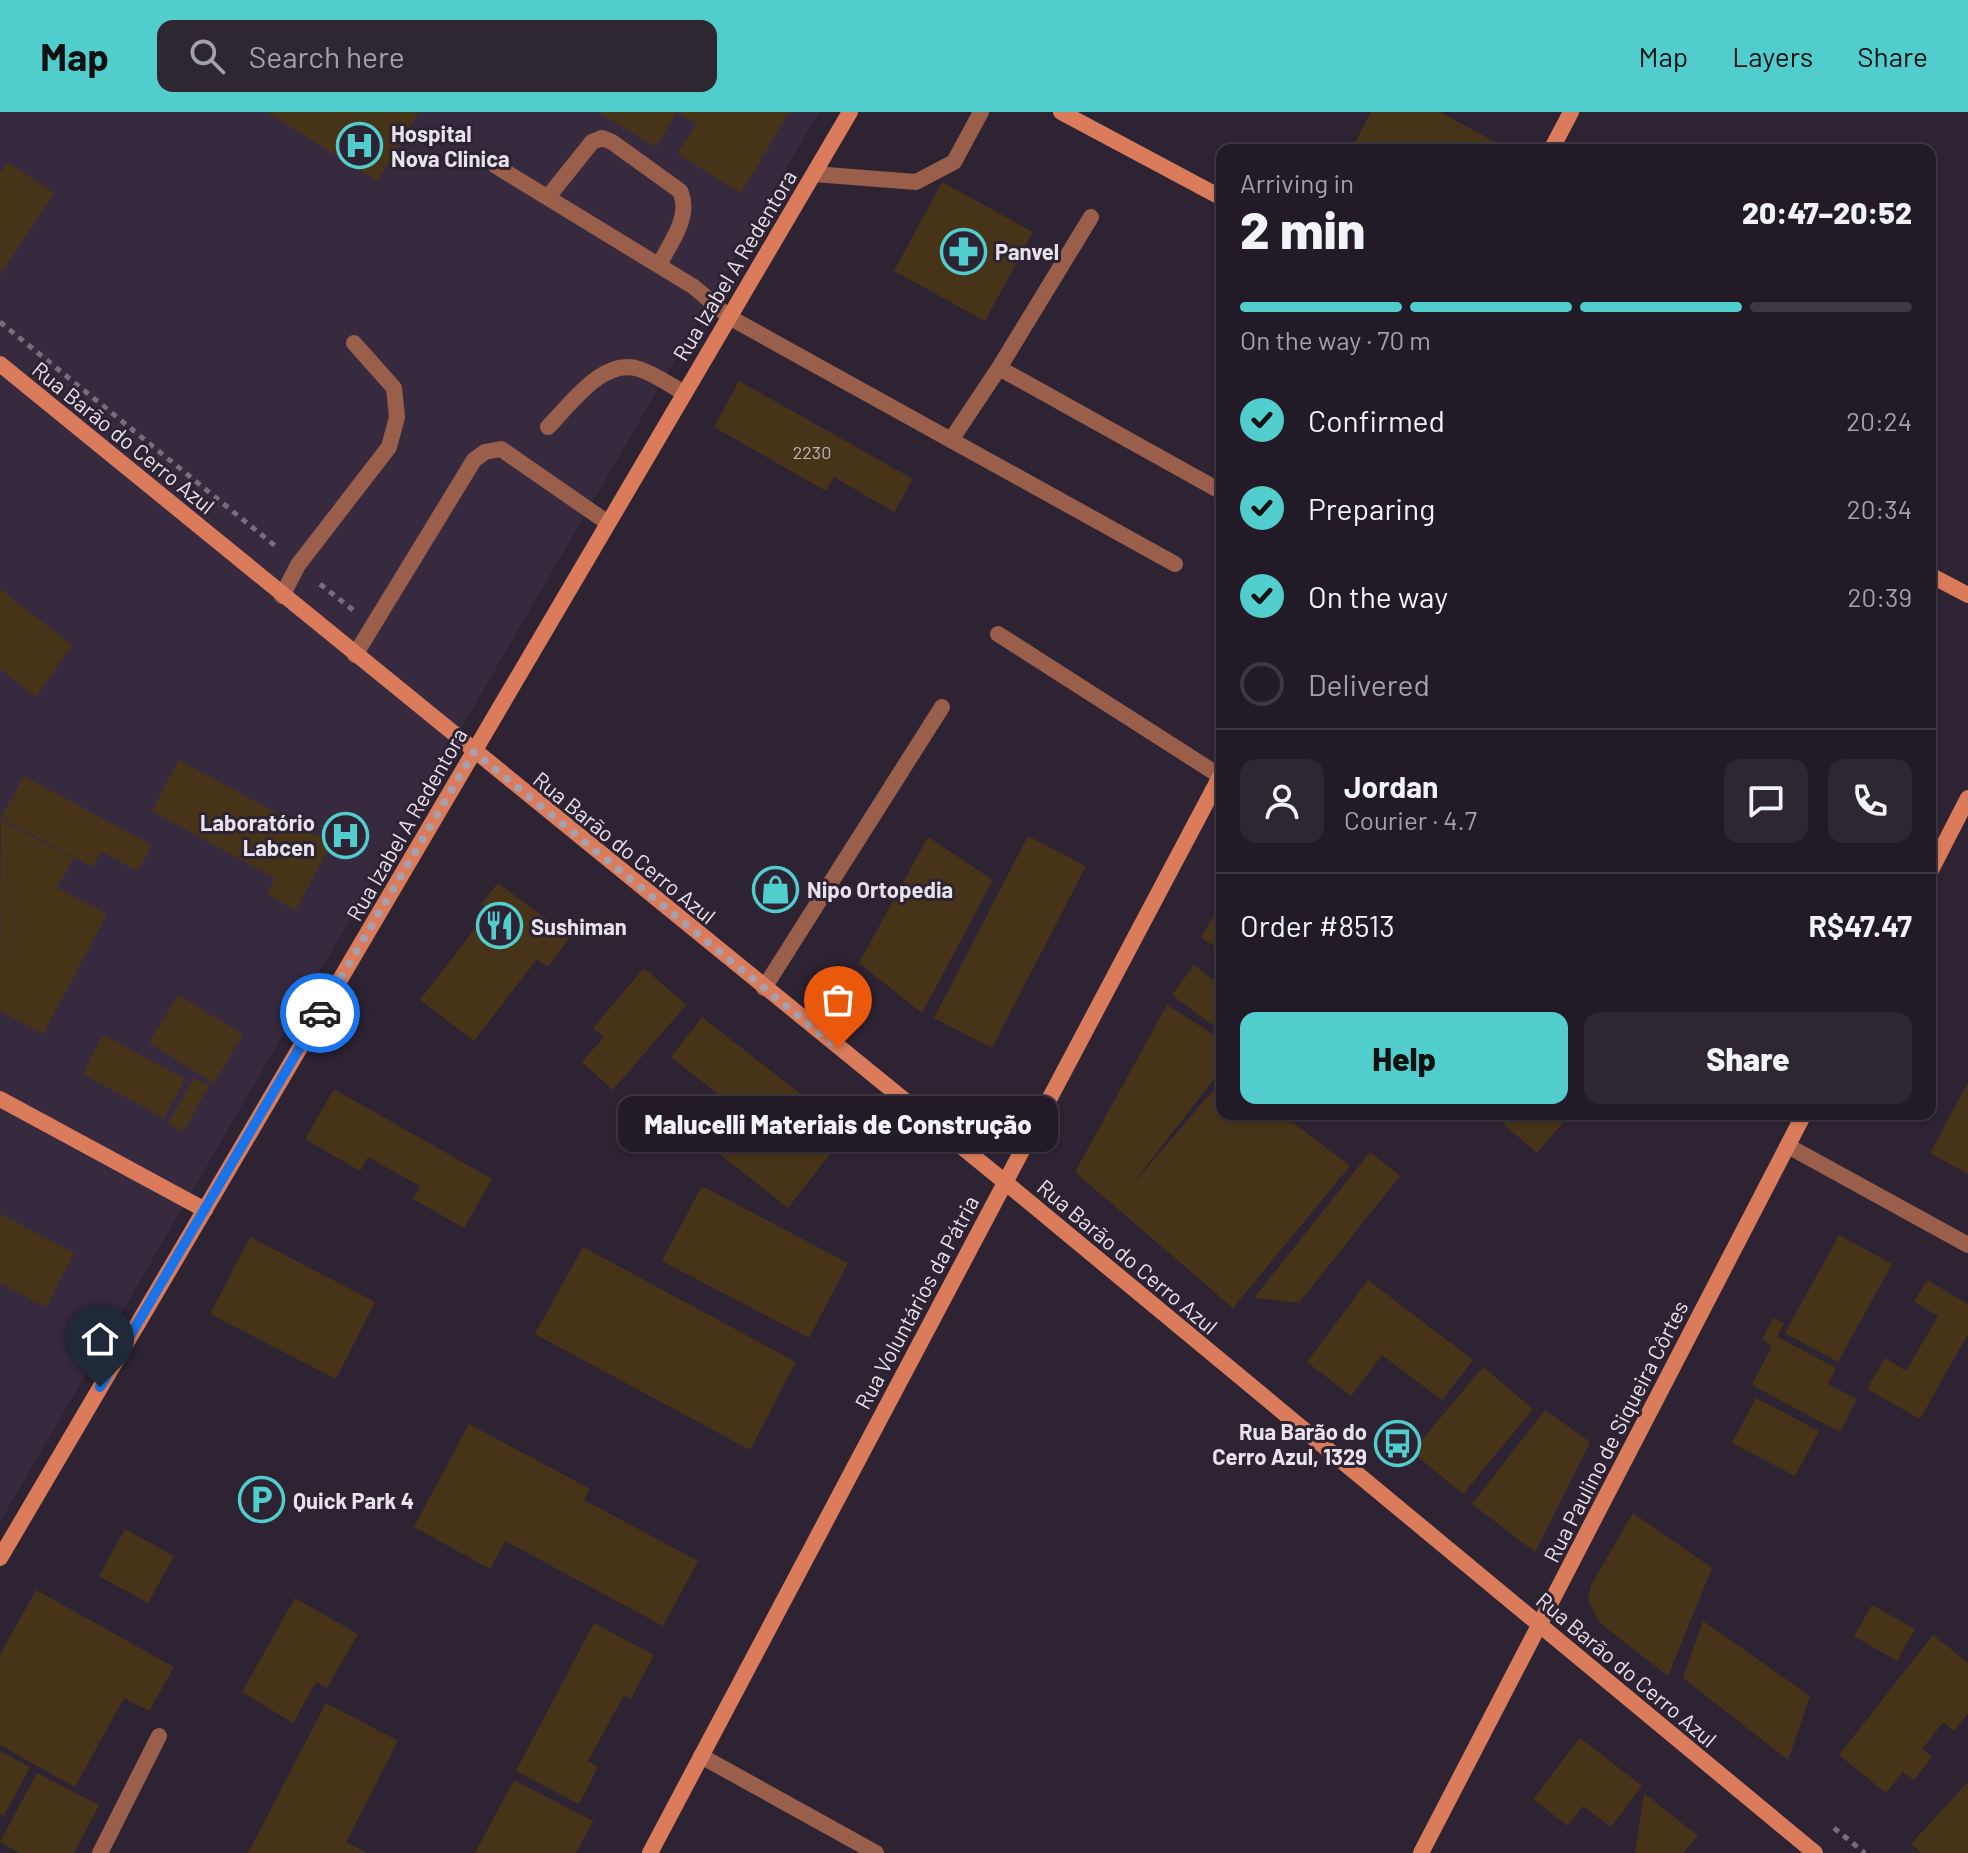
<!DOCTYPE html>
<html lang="en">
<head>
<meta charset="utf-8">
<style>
  :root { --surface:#221a26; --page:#2e2732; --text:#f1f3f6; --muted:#a2a1a7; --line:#3f3843; --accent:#52cdcd }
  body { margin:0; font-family:Barlow,sans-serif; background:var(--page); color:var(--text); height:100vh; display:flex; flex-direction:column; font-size:30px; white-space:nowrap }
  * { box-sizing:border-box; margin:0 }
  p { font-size:26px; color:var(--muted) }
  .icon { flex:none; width:44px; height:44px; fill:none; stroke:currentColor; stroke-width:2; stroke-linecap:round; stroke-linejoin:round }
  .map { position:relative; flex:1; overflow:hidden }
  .panel { position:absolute; left:1216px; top:32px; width:720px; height:976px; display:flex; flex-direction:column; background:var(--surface); border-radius:16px; box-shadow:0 2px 6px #0004,0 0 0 2px var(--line) }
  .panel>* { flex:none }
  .pin { position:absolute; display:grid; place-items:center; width:68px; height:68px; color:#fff; margin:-82px -34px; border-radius:50% 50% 50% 0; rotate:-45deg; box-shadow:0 0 8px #0007 }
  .pin .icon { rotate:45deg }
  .courier { position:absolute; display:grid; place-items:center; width:80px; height:80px; margin:-40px; border:6px solid #1a73e8; border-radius:50%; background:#fff; color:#222; box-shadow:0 2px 10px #0007 }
  .bubble { position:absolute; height:56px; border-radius:16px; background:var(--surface); box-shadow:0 2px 6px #0004,0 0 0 2px var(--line); font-size:26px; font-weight:800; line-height:56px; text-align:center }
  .head em { font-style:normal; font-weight:800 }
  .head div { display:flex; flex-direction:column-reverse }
  .head { display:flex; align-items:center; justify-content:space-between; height:136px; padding:0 24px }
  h1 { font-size:52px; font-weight:800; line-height:60px }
  .bar { display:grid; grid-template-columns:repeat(4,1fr); gap:12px 8px; align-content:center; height:96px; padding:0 24px }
  .bar i { height:10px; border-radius:6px; background:var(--line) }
  .bar .selected { background:var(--accent) }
  .bar p { grid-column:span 4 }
  .line { display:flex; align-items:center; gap:20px; padding:0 24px; border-top:2px solid var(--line) }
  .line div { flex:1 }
  .round { display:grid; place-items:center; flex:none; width:84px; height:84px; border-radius:16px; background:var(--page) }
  ol { padding:0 24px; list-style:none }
  li { display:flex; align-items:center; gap:24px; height:88px }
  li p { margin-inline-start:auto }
  li .icon { padding:8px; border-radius:50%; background:var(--accent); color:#111; stroke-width:4 }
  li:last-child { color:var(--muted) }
  li i { width:44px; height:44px; border:4px solid var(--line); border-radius:50% }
  .button { display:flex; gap:16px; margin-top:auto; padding:16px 24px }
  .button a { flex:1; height:92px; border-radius:16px; background:var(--accent); color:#111; font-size:32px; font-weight:800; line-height:92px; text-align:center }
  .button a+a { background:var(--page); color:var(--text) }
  header { display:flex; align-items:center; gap:48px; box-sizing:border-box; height:112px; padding:0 40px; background:var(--accent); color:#111 }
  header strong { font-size:38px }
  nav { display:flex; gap:44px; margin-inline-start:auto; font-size:28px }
  .search { width:560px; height:72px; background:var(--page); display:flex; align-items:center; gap:20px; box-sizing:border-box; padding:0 28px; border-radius:16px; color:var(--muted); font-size:30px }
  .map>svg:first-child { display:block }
  .built { fill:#372a3f }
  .building { fill:#473418 }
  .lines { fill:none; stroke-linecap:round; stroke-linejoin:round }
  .path { stroke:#776e7c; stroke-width:5; stroke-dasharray:6 6; stroke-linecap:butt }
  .lane { stroke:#9a5f4a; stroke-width:16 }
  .street { stroke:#9a5f4a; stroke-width:16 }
  .secondary { stroke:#da7c5b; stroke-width:16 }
  .done { stroke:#a79fac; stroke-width:8; stroke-dasharray:0 14.4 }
  .route { stroke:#1a73e8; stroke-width:10 }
  .labels { text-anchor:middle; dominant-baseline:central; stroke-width:6; stroke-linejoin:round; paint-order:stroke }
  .number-label { font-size:18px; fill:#c0b6b8 }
  .poi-label { font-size:22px; font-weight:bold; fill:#e8e2ed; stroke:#2d2333; text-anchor:start }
  .street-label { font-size:22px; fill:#e8e2ed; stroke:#2d2333 }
</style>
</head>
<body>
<header>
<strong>Map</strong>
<div class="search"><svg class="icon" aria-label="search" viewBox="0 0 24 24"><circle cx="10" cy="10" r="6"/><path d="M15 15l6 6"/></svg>Search here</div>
<nav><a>Map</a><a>Layers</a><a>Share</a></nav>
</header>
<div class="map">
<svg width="1968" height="1741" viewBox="0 0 1968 1741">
  <rect width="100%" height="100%" fill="#2d2333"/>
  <path class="built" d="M0,0h819l-819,1410z"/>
  <g class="building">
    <path d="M267,0h152l-42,69z"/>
    <path d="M598,0h191l-48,81 -63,-39 18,-30 -19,-12 -21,35z"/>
    <path d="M1371,0h69l55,30 -4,8h-140z"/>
    <path d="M8,50l46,31 -54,82v-101z"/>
    <path d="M942,70l91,50 -48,89 -91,-50z"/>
    <path d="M739,269l174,98 -19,33 -60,-35 -8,14 -112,-64z"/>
    <path d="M0,477l72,56 -36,52 -36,-28z"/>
    <path d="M179,648l152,83 -35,67 -29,-16 8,-16 -123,-67z"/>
    <path d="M24,664l127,69 -13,26 -37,-20 -9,16 -91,-49z"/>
    <path d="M1,708l72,38 -16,30 50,26 -64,120 -43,-23z"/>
    <path d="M1028,724l58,30 -94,182 -58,-30z"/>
    <path d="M928,725l65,43 -71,133 -63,-50z"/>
    <path d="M498,771l72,54 -22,30 -11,-8 -63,82 -54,-41 69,-90 -8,-6z"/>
    <path d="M1222,789v49l-21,-12z"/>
    <path d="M1194,853l28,22v45l-50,-37z"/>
    <path d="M644,856l42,37 -73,85 -31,-28 22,-25 -11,-9z"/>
    <path d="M178,883l65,39 -29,49 -65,-40z"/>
    <path d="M1167,893l55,35v29l-96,123 96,-112v34h60l68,52 -117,142 -158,-136z"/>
    <path d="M702,905l146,114 -60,77 -85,-67 29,-36 -61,-48z"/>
    <path d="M103,923l82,44 -21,39 -81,-44z"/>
    <path d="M194,966l15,8 -26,46 -15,-8z"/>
    <path d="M1968,971v91l-38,-21z"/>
    <path d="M334,977l158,90 -28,49 -51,-29 7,-13 -52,-29 -8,14 -55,-32z"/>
    <path d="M1492,1002h65l7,7 -27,32z"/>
    <path d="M1370,1040l30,24 -101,127 -45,-5z"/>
    <path d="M702,1074l146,77 -39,75 -147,-77z"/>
    <path d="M0,1102l74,39 -28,54 -46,-24z"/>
    <path d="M1839,1123l53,29 -54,98 -53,-29z"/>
    <path d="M250,1125l125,65 -39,77 -126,-65z"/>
    <path d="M583,1135l213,115 -46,88 -215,-116z"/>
    <path d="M1368,1168l105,80 -31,40 -60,-45 -31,41 -44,-34z"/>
    <path d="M1927,1168l41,24v30l-48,85 -53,-30 18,-31 21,13 32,-55 -24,-14z"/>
    <path d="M1773,1206l11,5 -7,14 59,31 -8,16 29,15 -17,33 -88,-47 20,-39 -10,-6z"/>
    <path d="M1483,1255l50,42 -70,85 -51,-42z"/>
    <path d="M1756,1286l63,33 -24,45 -63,-33z"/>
    <path d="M1545,1298l45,32 -55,110 -63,-48z"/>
    <path d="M469,1312l121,65 -6,11 114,61 -35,65 -158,-85 -15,28 -76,-42z"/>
    <path d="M1633,1401l79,55 -44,108 -68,-53 -12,-23 3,-15z"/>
    <path d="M125,1417l49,27 -26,47 -49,-27z"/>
    <path d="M36,1478l138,77 -25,44 -25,-13 -49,89 -75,-42v-90z"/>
    <path d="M295,1486l63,36 -31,54 -11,-6 -23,41 -51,-31z"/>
    <path d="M1872,1493l43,24 -18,32 -43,-25z"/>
    <path d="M1703,1509l107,75 -22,64 -105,-82z"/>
    <path d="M594,1511l60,32 -23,44 -7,-4 -36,66 10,6 -19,37 -63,-33z"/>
    <path d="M1933,1523l35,28v50l-14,18 -11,-9 -21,27 10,8 -18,23 -11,-8 -17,21 -47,-38z"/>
    <path d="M326,1591l72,38 -52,101 21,11h-119z"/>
    <path d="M1580,1626l62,48 -31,41 -28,-21 -15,20 -35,-27z"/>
    <path d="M0,1639l30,16 -26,49 -4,-2z"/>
    <path d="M37,1661l62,32 -25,48h-54l-20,-11z"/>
    <path d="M514,1668l79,41 -17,32h-101z"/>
    <path d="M1968,1670v71h-47l-10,-9z"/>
    <path d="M1644,1681l54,43 -15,17h-48z"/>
  </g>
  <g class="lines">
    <g class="path">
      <path d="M0,210l279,227"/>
      <path d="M320,472l33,26"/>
      <path d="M1834,1716l31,25"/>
    </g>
    <g class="lane">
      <path d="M496,54l198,121 35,30 446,247"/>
      <path d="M814,62l102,8 38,-20 27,-50"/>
      <path d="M548,85l44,-55 10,-4 10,4 68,49c12,25 -10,52 -21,74"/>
      <path d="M999,256l92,-151"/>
      <path d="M548,315c23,-23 55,-70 91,-58 16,5 31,16 45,24"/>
      <path d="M951,328l48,-72 223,124"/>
      <path d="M282,484l16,-31 91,-118 8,-30 -3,-29 -40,-45"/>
      <path d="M998,522l222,142"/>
      <path d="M355,543l119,-195 11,-8 16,-3 107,74"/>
      <path d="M764,876l178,-281"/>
      <path d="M701,1644l175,97"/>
      <path d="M100,1741l59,-117"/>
    </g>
    <path class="street" d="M1788,1034l180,99"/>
    <g class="secondary">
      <path d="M1061,0l161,86"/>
      <path d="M1551,38l20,-38"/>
      <path d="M0,252l1005,818 810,671"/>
      <path d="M1930,463l38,20"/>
      <path d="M1930,760l38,-74"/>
      <path d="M0,987l205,111"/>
      <path d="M0,1446l850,-1446"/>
      <path d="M650,1741l572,-1080"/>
      <path d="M1421,1741l383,-739"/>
    </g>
  </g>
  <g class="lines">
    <path class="done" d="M320,901l154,-261 364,296"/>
    <path class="route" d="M100,1275l220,-374"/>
  </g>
  <defs>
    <symbol id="hospital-ring" viewBox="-11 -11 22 22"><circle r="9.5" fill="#2d2333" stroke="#52cdcd" stroke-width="1.5"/><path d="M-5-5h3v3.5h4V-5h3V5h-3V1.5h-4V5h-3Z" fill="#52cdcd"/></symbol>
    <symbol id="pharmacy-ring" viewBox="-11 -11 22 22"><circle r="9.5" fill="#2d2333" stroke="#52cdcd" stroke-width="1.5"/><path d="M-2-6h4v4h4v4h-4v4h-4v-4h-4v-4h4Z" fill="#52cdcd"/></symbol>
    <symbol id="shop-ring" viewBox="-11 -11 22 22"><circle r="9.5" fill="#2d2333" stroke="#52cdcd" stroke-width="1.5"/><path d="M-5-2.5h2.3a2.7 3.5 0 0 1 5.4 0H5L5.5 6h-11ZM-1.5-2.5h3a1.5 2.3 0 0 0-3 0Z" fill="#52cdcd"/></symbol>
    <symbol id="restaurant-ring" viewBox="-11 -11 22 22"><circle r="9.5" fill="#2d2333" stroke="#52cdcd" stroke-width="1.5"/><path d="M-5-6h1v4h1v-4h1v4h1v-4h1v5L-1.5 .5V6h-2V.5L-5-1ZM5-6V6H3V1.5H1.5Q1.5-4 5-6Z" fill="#52cdcd"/></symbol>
    <symbol id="bus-ring" viewBox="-11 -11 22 22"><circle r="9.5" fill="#2d2333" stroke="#52cdcd" stroke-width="1.5"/><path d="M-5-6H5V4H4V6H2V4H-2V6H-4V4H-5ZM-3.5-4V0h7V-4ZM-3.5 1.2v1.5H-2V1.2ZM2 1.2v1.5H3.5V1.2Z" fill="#52cdcd"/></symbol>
    <symbol id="parking-ring" viewBox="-11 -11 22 22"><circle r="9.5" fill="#2d2333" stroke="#52cdcd" stroke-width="1.5"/><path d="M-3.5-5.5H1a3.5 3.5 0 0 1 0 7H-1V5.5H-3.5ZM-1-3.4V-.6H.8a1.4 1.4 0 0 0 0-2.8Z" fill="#52cdcd"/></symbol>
  </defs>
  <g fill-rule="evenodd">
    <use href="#hospital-ring" x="334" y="8" width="51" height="51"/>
    <use href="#pharmacy-ring" x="938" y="114" width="51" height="51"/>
    <use href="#hospital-ring" x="320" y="698" width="51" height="51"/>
    <use href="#shop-ring" x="750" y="752" width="51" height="51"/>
    <use href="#restaurant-ring" x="474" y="788" width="51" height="51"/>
    <use href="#bus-ring" x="1372" y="1306" width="51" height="51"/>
    <use href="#parking-ring" x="236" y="1362" width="51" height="51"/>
  </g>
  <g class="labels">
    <g class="number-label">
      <text x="812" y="340">2230</text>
    </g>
    <g class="poi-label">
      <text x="391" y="21">Hospital<tspan x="391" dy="25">Nova Clinica</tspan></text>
      <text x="995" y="139">Panvel</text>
      <text x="315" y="710" text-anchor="end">Laboratório<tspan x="315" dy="25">Labcen</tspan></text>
      <text x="807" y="777">Nipo Ortopedia</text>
      <text x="531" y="814">Sushiman</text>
      <text x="1367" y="1319" text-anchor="end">Rua Barão do<tspan x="1367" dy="25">Cerro Azul, 1329</tspan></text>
      <text x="293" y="1388">Quick Park 4</text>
    </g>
    <g class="street-label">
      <text transform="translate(734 153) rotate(-59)">Rua Izabel A Redentora</text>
      <text transform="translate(124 325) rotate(39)">Rua Barão do Cerro Azul</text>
      <text transform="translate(406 712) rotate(-60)">Rua Izabel A Redentora</text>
      <text transform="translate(625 735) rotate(39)">Rua Barão do Cerro Azul</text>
      <text transform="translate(1128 1144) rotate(40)">Rua Barão do Cerro Azul</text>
      <text transform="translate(916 1190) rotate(-62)">Rua Voluntários da Pátria</text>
      <text transform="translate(1615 1319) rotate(-63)">Rua Paulino de Siqueira Côrtes</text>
      <text transform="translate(1627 1557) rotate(40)">Rua Barão do Cerro Azul</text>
    </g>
  </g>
</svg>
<div class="pin" style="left:838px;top:936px;background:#ea580c"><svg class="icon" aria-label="bag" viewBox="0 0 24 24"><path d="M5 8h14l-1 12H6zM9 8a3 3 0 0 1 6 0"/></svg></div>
<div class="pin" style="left:100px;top:1275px;background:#1f2937"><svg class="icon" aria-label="home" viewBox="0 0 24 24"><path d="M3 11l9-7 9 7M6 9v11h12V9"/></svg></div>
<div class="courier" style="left:320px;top:901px"><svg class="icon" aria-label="car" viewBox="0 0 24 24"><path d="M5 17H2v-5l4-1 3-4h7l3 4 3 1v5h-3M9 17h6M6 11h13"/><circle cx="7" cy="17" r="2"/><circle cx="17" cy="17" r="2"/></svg></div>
<div class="bubble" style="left:618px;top:984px;width:440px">Malucelli Materiais de Construção</div>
<section class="panel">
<div class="head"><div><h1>2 min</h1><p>Arriving in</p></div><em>20:47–20:52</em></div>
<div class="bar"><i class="selected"></i><i class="selected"></i><i class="selected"></i><i></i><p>On the way · 70 m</p></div>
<ol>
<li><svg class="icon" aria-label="check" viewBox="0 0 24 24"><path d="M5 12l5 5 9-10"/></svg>Confirmed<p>20:24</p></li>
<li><svg class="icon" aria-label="check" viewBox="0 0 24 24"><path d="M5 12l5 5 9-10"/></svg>Preparing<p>20:34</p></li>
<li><svg class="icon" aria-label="check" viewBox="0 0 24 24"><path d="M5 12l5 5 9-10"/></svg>On the way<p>20:39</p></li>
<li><i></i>Delivered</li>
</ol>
<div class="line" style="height:144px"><a class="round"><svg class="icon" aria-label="person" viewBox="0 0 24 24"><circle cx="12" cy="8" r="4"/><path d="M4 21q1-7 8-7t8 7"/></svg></a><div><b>Jordan</b><p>Courier · 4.7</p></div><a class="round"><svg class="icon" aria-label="chat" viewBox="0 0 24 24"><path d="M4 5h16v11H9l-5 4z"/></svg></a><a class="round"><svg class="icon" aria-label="phone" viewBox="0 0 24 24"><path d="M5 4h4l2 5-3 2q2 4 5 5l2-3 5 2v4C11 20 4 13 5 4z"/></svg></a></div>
<div class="line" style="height:104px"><div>Order #8513</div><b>R$47.47</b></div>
<div class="button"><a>Help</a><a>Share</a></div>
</section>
</div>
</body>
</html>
